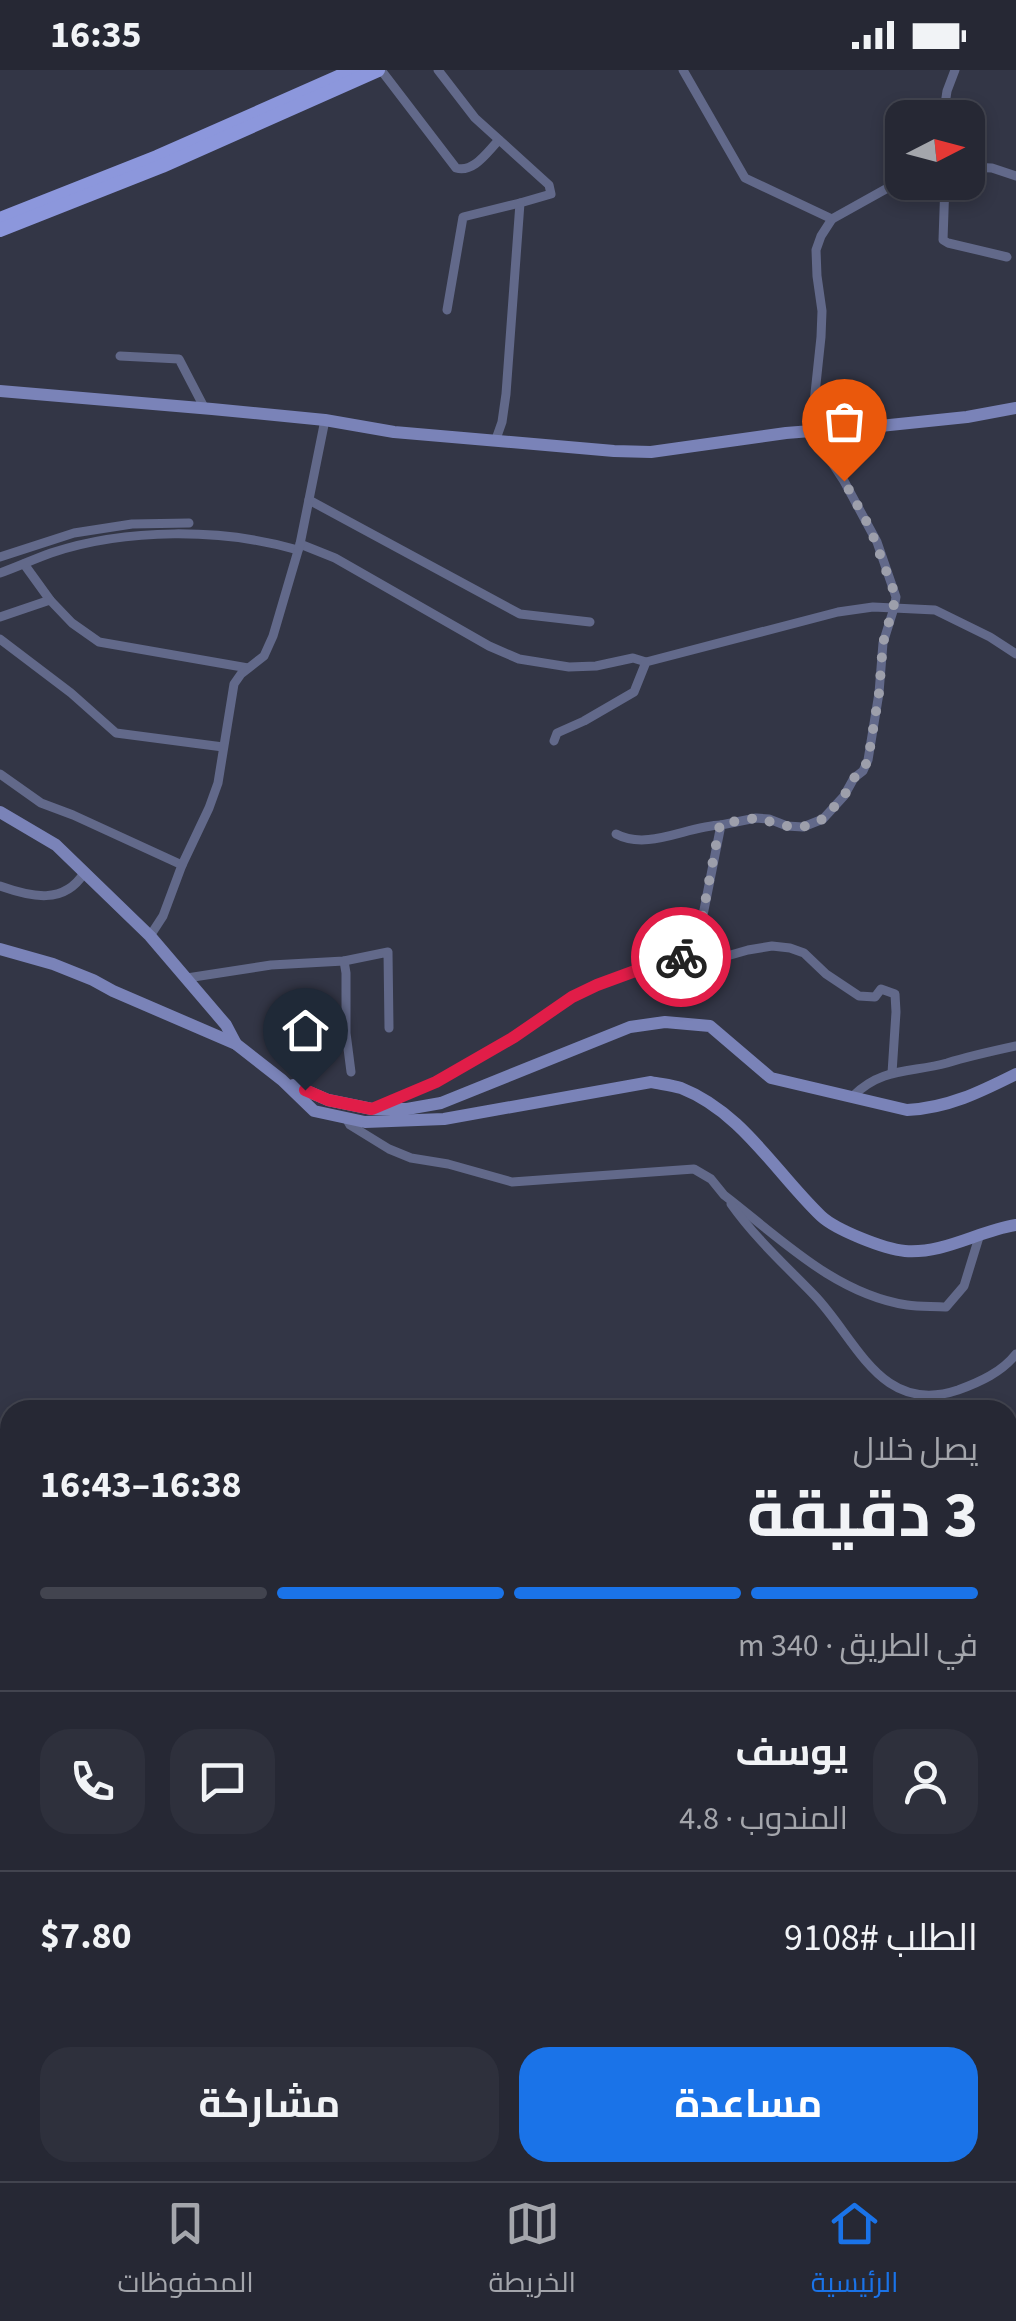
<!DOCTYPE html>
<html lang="ar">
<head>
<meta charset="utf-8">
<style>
  :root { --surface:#262834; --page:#2e303c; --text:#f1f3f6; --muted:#a4a6ac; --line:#42444f; --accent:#1a73e8 }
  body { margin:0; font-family:"Source Sans 3",Cairo,sans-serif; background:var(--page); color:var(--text); direction:rtl; height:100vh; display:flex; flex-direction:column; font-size:38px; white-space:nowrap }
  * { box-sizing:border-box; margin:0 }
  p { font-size:32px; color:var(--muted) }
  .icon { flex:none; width:55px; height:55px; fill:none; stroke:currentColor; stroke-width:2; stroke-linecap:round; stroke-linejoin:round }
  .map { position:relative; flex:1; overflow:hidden; direction:ltr }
  .details { position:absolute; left:0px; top:1330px; width:1018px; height:782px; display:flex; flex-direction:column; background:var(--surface); border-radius:30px 30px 0 0; box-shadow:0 5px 15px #0003,0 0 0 2px var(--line); direction:rtl }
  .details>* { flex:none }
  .needle { width:65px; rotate:84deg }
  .tools { position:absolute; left:885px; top:30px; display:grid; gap:20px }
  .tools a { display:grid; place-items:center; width:100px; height:100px; border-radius:20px; background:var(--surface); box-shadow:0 5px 15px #0003,0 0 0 2px var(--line); font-size:50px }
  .pin { position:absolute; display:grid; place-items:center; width:85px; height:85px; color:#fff; margin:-102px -42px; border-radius:50% 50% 50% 0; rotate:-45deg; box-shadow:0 0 10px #0007 }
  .pin .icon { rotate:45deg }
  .courier { position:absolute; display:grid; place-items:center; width:100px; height:100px; margin:-50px; border:8px solid #e11d48; border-radius:50%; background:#fff; color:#222; box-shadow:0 2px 12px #0007 }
  .summary em { font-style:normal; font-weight:700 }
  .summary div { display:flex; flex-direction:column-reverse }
  .summary { display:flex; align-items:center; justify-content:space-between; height:170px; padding:0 40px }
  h1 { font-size:65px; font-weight:700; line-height:75px }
  .bar { display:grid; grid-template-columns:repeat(4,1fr); gap:15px 10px; align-content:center; height:120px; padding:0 40px }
  .bar i { height:12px; border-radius:8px; background:var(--line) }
  .bar .on { background:var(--accent) }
  .bar p { grid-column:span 4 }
  .line { display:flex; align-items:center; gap:25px; padding:0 40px; border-top:2px solid var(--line) }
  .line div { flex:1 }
  .round { display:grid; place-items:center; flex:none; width:105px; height:105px; border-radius:30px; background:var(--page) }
  .cta { display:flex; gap:20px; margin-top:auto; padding:20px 40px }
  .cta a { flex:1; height:115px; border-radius:30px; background:var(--accent); color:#fff; font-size:40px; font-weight:700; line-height:115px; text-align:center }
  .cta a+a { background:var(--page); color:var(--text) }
  .status { display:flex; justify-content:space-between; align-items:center; height:70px; padding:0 50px; background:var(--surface); direction:ltr }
  .status svg { height:28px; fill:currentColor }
  .tab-bar { display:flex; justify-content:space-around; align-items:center; height:140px; border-top:2px solid var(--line); background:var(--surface); font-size:28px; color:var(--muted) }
  .tab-bar a { display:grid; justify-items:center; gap:5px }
  .tab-bar .on { color:var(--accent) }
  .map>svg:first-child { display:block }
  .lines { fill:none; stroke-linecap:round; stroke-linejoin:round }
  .street { stroke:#62698a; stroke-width:9 }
  .secondary { stroke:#7a83b8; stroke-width:12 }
  .primary { stroke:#8c97dc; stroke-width:14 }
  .done { stroke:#9d9fab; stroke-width:10; stroke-dasharray:0 18 }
  .route { stroke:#e11d48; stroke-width:12 }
</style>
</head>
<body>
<div class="status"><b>16:35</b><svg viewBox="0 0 49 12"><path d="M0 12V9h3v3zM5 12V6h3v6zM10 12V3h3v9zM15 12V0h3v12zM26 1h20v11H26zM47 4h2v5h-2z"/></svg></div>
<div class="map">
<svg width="1016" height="2111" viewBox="0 0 1016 2111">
  <rect width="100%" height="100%" fill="#333646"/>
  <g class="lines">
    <g class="street">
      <path d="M381,0l75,98c18,5 31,-16 43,-28"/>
      <path d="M438,0l37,48 74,67 2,9 -31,9 -14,191 -4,28 -6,17"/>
      <path d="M683,0l62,108 87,41"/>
      <path d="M943,48l4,-27 8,-21"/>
      <path d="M968,97l24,1 24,8"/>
      <path d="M945,112l-2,58 5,3 59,14"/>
      <path d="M447,240l16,-93 57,-14"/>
      <path d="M120,286l59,3 26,50"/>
      <path d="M811,361l10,-94 1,-26 -5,-35 -1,-26 5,-14 11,-17 70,-39"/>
      <path d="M309,430l211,114 70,8"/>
      <path d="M300,474l35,14 154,88 30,13 50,8 27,-1 37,-8 13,4"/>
      <path d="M0,487l74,-24 58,-9 57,-1"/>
      <path d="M24,494l26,36"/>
      <path d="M0,503c17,-6 34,-14 51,-20 75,-25 171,-25 247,-3"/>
      <path d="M0,547l50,-17 22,23 27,19 149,26"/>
      <path d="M0,569l71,54 45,40 107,14"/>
      <path d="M554,671l3,-8 27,-12 50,-29 12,-30 192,-50 35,-5 21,1 2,-11 -19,-55 -33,-61 -17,-26 -5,-23"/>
      <path d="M0,704l41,29 32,12 109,50"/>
      <path d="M616,764c32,17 71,-8 105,-9"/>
      <path d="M0,816c31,11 64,19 84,-13"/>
      <path d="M150,866l13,-20 19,-51 27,-57 9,-25 16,-99 7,-10 23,-18 9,-20 27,-92 25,-124"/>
      <path d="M695,885l26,-130 35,-7 13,1 18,7 16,1 20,-8 21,-23 10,-18 9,-7 5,-11 11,-67 4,-50 11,-35 41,2 55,27 26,17"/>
      <path d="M344,891l2,12v60l5,39"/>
      <path d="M187,908l84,-13 73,-4 44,-9 1,76"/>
      <path d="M853,1026c29,-29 58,-23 94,-33 23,-7 46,-12 69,-17"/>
      <path d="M377,1037l58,-25 78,-45 59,-40 25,-12 68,-25 30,-5 18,5 35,-10 24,-4 18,2 14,5 22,21 33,22 16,1 6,-8 14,5 1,18 -4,61"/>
      <path d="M346,1048l4,7 39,24 22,9 37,6 64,18 182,-13 17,10 13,16c56,43 111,99 183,110 13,2 26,1 39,2l18,-21 16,-52"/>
      <path d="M731,1134c24,34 55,62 84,92 42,44 66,120 143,94 22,-8 44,-18 58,-36"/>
      <path d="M1008,1383l8,3"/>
      <path d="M0,1902l10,2"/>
      <path d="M191,2102l5,9"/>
      <path d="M423,2102l1,9"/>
      <path d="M513,2102l4,9"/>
      <path d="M571,2102l3,9"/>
      <path d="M880,2102l10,9"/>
    </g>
    <g class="secondary">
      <path d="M0,321l212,18 113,11 69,12 220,19 37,1 135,-19 25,-2 11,1 145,-15 49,-9"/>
      <path d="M0,742l56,33 94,91 76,89 10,19"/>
      <path d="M0,879l53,15 40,16 20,11 123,53 46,36 32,31 51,11 79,-3 207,-37c9,2 20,3 30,6 61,24 95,85 140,128 15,14 63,33 84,35 39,3 73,-20 111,-26"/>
      <path d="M293,1015l35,15 44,9h35l34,-6 189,-76 35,-5 45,4 61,52 136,32c41,-2 73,-18 109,-36"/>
    </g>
    <g class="primary">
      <path d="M0,149l157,-62 197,-87"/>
      <path d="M0,160l162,-64 216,-96"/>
    </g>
  </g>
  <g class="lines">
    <path class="done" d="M681,887l14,-2 25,-131 36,-6 31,8 16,1 20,-8 21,-23 10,-18 9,-8 5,-10 11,-67 4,-50 13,-46 -26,-69 -26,-47"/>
    <path class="route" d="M305,1020l23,10 44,9 64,-27 78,-45 58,-40 25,-12 68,-25 16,-3"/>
  </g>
</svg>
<div class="tools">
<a><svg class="needle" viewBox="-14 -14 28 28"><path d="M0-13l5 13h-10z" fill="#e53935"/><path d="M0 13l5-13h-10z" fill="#a4a6ac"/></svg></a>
</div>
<div class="pin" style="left:844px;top:411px;background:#ea580c"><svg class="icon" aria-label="bag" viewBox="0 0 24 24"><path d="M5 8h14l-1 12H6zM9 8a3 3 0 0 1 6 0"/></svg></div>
<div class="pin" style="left:305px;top:1020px;background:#1f2937"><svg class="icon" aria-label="home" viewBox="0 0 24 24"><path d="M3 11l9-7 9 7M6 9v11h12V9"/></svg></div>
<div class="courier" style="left:681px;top:887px"><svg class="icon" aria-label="bike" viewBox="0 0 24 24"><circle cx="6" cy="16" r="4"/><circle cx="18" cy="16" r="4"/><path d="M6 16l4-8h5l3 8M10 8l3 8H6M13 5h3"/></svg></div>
<section class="details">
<div class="summary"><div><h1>3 دقيقة</h1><p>يصل خلال</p></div><em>16:38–16:43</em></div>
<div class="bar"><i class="on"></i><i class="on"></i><i class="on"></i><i></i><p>في الطريق · 340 m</p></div>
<div class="line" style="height:180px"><a class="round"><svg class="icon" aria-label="person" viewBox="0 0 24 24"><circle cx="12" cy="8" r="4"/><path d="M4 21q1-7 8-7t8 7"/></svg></a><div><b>يوسف</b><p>المندوب · 4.8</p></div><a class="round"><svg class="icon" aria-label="chat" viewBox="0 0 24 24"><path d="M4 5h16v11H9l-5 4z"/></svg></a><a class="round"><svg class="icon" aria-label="phone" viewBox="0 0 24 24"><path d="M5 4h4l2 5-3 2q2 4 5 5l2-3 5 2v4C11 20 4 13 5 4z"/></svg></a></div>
<div class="line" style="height:130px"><div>الطلب #9108</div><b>$7.80</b></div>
<div class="cta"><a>مساعدة</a><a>مشاركة</a></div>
</section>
</div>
<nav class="tab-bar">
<a class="on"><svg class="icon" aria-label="home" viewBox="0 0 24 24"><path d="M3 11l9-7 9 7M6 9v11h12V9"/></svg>الرئيسية</a>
<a><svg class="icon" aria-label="map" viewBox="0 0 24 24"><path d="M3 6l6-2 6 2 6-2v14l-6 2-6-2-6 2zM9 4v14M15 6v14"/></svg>الخريطة</a>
<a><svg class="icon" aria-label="saved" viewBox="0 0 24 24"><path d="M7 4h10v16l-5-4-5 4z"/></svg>المحفوظات</a>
</nav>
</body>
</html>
